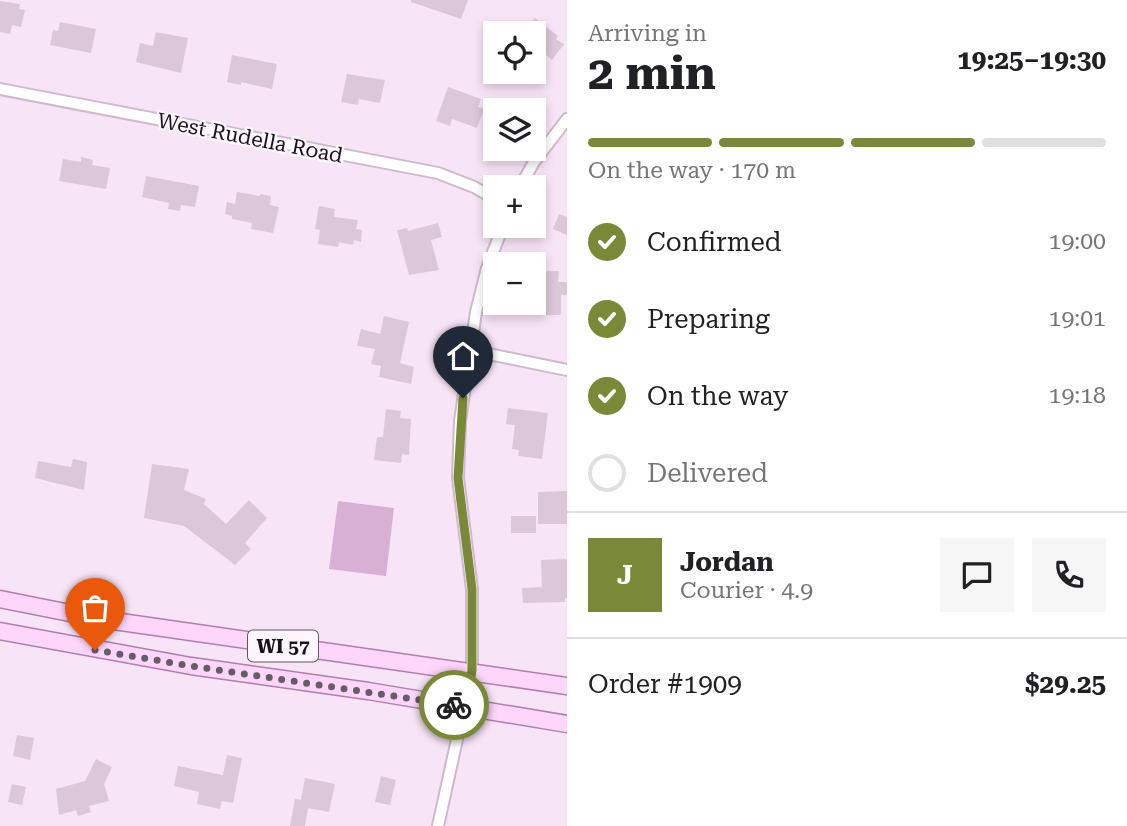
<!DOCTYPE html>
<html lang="en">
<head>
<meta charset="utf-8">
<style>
  :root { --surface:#fff; --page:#f6f6f6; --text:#202124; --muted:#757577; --line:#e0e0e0; --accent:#7a8937 }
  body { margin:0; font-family:"Roboto Serif",serif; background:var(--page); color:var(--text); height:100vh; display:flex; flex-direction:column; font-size:26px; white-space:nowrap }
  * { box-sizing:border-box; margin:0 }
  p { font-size:23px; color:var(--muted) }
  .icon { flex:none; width:38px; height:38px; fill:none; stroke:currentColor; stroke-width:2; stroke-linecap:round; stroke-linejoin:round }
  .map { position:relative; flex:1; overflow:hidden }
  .panel { display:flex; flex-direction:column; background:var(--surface); width:560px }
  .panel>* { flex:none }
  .buttons { position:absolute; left:483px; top:21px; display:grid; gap:14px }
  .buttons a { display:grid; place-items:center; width:63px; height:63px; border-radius:0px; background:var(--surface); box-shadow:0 4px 10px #0003; font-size:35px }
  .pin { position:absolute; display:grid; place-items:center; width:60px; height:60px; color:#fff; margin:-72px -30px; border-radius:50% 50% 50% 0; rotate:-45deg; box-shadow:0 0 7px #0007 }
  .pin .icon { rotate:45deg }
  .courier { position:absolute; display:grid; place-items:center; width:70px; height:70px; margin:-35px; border:5px solid #7a8937; border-radius:50%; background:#fff; color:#222; box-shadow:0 2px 9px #0007 }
  .head em { font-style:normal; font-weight:700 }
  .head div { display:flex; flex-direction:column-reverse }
  .head { display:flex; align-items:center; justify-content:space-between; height:119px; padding:0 21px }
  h1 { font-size:46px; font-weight:700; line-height:52px }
  .bar { display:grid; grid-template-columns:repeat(4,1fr); gap:10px 7px; align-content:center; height:84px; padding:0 21px }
  .bar i { height:9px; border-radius:5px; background:var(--line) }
  .bar .on { background:var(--accent) }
  .bar p { grid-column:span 4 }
  .line { display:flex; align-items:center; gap:18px; padding:0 21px; border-top:2px solid var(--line) }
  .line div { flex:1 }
  .round { display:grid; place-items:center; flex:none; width:74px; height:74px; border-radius:0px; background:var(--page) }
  ol { padding:0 21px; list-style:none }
  li { display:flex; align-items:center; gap:21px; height:77px }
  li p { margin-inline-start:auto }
  li .icon { padding:7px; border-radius:50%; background:var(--accent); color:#fff; stroke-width:4 }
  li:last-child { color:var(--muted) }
  li i { width:38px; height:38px; border:4px solid var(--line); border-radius:50% }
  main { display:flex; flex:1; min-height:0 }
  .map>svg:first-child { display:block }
  .green { fill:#d8b0d5 }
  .building { fill:#dbc7d9 }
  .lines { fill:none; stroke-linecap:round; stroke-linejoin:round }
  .minor-casing { stroke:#cebacc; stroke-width:14 }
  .primary-casing { stroke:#ae7fab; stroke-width:19 }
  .minor { stroke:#fff; stroke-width:10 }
  .primary { stroke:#fed6fc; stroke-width:16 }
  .done { stroke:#675c67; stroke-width:7; stroke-dasharray:0 12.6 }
  .route { stroke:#7a8937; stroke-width:9 }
  .labels { text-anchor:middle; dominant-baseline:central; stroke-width:5; stroke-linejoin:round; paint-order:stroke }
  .shield { fill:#fef6fd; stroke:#5e565d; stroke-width:2 }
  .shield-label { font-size:19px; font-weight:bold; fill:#191219 }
  .street-label { font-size:21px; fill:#191219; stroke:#fef6fd }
</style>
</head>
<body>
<main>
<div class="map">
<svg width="567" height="826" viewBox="0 0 567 826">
  <rect width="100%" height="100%" fill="#f8e4f7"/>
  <path class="green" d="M338,501l56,7 -8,68 -57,-7z"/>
  <g class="building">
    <path d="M411,0h57l-7,19 -50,-17z"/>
    <path d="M0,1l20,3 -1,5 6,1 -4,17 -9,-2 -2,9 -10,-2z"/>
    <path d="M535,18l23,18 -2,3 8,5 -12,16 -7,-6 -4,6 -7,-6v-21h-11z"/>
    <path d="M60,22l36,7 -5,24 -41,-8 3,-15 5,1z"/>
    <path d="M156,32l32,6 -7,35 -45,-11 4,-19 13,3z"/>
    <path d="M232,55l45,9 -5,25 -31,-7v3l-14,-3z"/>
    <path d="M347,74l38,6 -5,23 -21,-4 -1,6 -17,-3z"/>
    <path d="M448,87l33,12 -3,8 6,2 -7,19 -25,-9 -2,7 -14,-5z"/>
    <path d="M81,157l12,3 -1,5 18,3 -4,21 -47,-8 4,-22 18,3z"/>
    <path d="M146,176l53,10 -4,21 -14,-2 -1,6 -12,-2 1,-6 -27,-6z"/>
    <path d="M237,192l23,4v-2l11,2 -1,9 9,2 -6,26 -22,-4 1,-6 -20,-4v-3l-7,-2 2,-12 8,2z"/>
    <path d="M319,206l16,3 -1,8 24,3 -2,9 6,1 -1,12 -7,-2 -1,5 -14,-3 -1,5 -20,-3 2,-14 -5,-1z"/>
    <path d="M559,214l8,3v18l-14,-6z"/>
    <path d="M438,223l4,14 -11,3 8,30 -30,5 -12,-45 10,-2 1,3z"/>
    <path d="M539,271h20l-1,11h9v13h-6v20h-22z"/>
    <path d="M384,316l25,6 -9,41 14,4 -3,17 -32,-7 2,-11 -10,-2 4,-15 -18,-3 4,-17 19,5z"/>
    <path d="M508,408l40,5 -6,46 -24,-3 1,-6 -7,-1 3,-24 -9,-1z"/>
    <path d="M386,409l15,2 -1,7 11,1 -2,36 -7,-1 -1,9 -27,-3 3,-23h6z"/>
    <path d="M73,459l14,3 -3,28 -49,-12 3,-17 33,6z"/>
    <path d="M152,464l37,5 -5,21 22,9 -2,5 22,20 23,-24 18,18 -22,25 6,6 -16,16 -51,-39 -40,-8z"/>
    <path d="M567,491v33h-29v-32z"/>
    <rect x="511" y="516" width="25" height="17"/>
    <path d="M567,559v39h-2v4l-42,1 -1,-15 20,-1 -1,-27z"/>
    <path d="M17,735l17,3 -4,22 -17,-4z"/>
    <path d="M227,755l15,3 -9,45 -11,-2 -2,8 -23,-5 2,-12 -25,-6 4,-20 45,9z"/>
    <path d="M96,759l16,8 -8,17 5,17 -20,5 2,6 -13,4 -2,-6 -17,5 -3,-26 29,-8z"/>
    <path d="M381,776l15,4 -6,25 -15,-3z"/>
    <path d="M305,778l30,6 -6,28 -21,-4 -3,18h-15l5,-27 6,1z"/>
    <path d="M12,784l14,3 -4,18 -14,-3z"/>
  </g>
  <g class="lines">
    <defs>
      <g id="minor">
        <path d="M0,89l438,84 36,14 21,12"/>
        <path d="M520,187l14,-25 33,-43"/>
        <path d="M469,350l98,20"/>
        <path d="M438,826l34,-155v-82l-14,-111 2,-57 16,-109 11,-44 16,-42"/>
      </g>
      <g id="primary">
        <path d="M0,599l100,20 467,67"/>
        <path d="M0,631l191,35 177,25 199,33"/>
      </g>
    </defs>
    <use href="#minor" class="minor-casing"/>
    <use href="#primary" class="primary-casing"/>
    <use href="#minor" class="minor"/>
    <use href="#primary" class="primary"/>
  </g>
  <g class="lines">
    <path class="done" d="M95,650l96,16 263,39"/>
    <path class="route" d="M454,705l11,1 7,-35v-82l-14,-111 5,-80"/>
  </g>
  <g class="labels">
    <rect class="shield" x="248" y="630.5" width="70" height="31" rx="5"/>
    <g class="shield-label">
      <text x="283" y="646">WI 57</text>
    </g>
    <g class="street-label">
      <text transform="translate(250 138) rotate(11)">West Rudella Road</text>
    </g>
  </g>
</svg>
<div class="buttons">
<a><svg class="icon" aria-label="locate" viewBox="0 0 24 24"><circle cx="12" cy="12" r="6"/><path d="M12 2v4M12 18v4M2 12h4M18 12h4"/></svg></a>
<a><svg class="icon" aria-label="layers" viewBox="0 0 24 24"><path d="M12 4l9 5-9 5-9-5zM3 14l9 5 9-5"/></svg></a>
<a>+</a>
<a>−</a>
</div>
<div class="pin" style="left:95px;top:650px;background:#ea580c"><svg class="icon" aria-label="bag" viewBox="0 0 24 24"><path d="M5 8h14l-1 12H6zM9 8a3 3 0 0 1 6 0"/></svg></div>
<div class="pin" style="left:463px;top:398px;background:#1f2937"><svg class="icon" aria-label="home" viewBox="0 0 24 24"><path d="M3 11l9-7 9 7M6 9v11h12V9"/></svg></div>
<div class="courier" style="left:454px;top:705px"><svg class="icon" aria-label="bike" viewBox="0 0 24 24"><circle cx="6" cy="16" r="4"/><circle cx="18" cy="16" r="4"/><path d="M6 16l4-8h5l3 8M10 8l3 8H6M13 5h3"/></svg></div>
</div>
<section class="panel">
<div class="head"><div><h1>2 min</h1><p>Arriving in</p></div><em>19:25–19:30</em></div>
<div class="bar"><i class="on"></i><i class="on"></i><i class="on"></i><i></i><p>On the way · 170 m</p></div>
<ol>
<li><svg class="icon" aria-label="check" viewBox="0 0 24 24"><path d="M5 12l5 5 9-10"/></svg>Confirmed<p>19:00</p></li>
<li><svg class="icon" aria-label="check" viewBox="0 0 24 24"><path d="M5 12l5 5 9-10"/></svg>Preparing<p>19:01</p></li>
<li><svg class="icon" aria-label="check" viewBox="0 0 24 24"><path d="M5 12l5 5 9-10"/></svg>On the way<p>19:18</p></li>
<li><i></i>Delivered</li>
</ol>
<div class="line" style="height:126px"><b class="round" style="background:var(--accent);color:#fff">J</b><div><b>Jordan</b><p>Courier · 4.9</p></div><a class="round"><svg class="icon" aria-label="chat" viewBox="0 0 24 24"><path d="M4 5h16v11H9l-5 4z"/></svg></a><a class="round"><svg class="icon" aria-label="phone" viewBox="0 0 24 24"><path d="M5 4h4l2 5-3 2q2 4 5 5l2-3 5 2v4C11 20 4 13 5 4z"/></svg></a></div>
<div class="line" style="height:91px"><div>Order #1909</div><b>$29.25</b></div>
</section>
</main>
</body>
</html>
